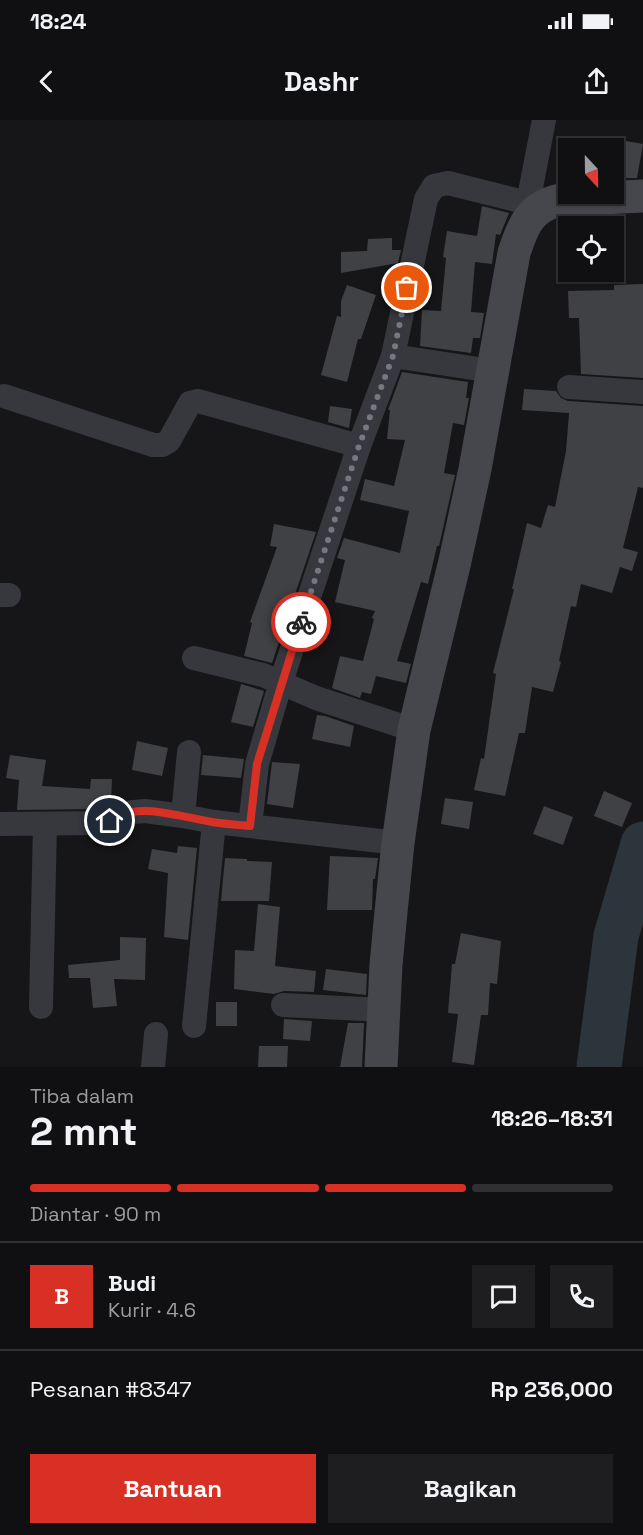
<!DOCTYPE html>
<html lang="id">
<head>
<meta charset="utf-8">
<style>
  :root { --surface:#101012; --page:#1e1e20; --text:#f1f3f6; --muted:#9c9d9f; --line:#303032; --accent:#d93025 }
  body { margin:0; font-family:"Space Grotesk",sans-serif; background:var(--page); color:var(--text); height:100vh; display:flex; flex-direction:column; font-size:22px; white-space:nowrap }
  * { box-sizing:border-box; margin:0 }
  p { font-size:20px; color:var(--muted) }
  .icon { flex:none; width:33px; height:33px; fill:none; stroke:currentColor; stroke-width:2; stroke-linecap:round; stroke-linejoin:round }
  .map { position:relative; height:947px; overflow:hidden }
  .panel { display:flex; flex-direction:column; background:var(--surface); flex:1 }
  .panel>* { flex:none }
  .needle { width:39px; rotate:158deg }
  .buttons { position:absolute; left:558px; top:18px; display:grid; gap:12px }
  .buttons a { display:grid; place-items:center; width:66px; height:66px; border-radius:0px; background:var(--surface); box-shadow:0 2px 4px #0004,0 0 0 2px var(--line); font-size:30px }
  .pin { position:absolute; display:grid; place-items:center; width:51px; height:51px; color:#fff; margin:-26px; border:3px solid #fff; border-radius:50%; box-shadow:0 2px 6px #0007 }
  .courier { position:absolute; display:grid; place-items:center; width:60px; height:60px; margin:-30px; border:4px solid #d93025; border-radius:50%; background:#fff; color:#222; box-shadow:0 2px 8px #0007 }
  .headline em { font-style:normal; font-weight:800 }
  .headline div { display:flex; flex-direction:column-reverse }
  .headline { display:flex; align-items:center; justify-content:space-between; height:102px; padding:0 30px }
  h1 { font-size:39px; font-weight:800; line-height:45px }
  .bar { display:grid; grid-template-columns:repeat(4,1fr); gap:9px 6px; align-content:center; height:72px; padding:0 30px }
  .bar i { height:8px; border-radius:4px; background:var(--line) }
  .bar .current { background:var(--accent) }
  .bar p { grid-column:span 4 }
  .line { display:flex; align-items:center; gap:15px; padding:0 30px; border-top:2px solid var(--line) }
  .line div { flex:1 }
  .round { display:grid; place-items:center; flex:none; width:63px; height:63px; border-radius:0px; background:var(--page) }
  .button { display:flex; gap:12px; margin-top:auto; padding:12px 30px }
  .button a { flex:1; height:69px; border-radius:0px; background:var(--accent); color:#fff; font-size:24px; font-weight:800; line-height:69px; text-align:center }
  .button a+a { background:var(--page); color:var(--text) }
  .status { display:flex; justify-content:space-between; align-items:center; height:42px; padding:0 30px; background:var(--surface); direction:ltr }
  .status svg { height:16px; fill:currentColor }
  header { display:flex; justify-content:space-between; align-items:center; height:78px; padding:0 30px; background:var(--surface); font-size:27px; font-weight:800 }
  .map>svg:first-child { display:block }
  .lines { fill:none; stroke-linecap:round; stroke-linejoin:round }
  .river { stroke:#2c353c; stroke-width:45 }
  .building { fill:#404145 }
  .street { stroke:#37383d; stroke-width:24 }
  .secondary { stroke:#45474d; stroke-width:33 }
  .done { stroke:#757880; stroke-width:6; stroke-dasharray:0 10.8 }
  .route { stroke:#d93025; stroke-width:8 }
</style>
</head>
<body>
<div class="status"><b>18:24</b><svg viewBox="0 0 49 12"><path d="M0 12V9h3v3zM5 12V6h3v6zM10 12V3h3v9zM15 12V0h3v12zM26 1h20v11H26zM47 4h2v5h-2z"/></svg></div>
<header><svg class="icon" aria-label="back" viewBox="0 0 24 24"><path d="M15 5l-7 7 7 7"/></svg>Dashr<svg class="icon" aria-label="share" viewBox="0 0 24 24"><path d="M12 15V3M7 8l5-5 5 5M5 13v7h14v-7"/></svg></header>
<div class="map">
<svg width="643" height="947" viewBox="0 0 643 947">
  <rect width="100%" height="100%" fill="#161618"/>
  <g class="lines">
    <path class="river" d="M599,947l17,-131 27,-92"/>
  </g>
  <g class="building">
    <path d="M614,19l29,5 -6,34h-23z"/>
    <path d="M482,86l27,7 -9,22 -4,-1 -4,30 -17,-2 -4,50 13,1 -4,25h-7l-2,15 -51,-7 2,-36 19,1 5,-53 -3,-1 4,-26 30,5z"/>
    <path d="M392,118v12h9l-3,13 -57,10v-21l26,-1 1,-12z"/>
    <path d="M643,164v94l-62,-4 -2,-56h-10l-1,-27 46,-1v-5z"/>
    <path d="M347,165l29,10 -15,44h-3l-11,43 -26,-7 16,-59 4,1v-16z"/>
    <path d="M402,252l66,10 -2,16h3l-5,27 -11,-2 -9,50 11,2 -16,71h-2l-9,38 -7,-2 -24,79 14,3 -5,19 -30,-7 -5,18 -9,-2 -2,6 -28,-10 8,-32 23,5 11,-42 -2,-1 3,-7 -40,-9 10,-42 -8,-2 7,-20 56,15 9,-42 -49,-11 5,-21 29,7 11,-46 -18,-1 3,-29h-2z"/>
    <path d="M524,269l32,2 5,7 7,3 75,5v82l-5,-1 -15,61 15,4 -6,19 -12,-4 -8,26 -31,-9 -5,23 -5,-1 -12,55 2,1 -8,30 -21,-5 -7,46h-6l-14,63 -31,-6 7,-32 3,1 12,-85 -3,-1 21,-84h-2l15,-66 14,5 7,-23 7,2 11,-56 3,-38 -47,-3z"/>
    <path d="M330,286l22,3 -3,19 -21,-6z"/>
    <path d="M274,404l42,8 -44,131 -28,-7 8,-33 -2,-1 27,-75 -7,-1z"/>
    <path d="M241,564l23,7 -11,36 -22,-5z"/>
    <path d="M317,595l8,1 29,10 -4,21 -38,-8z"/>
    <path d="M137,621l31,7 -6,28 -30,-6z"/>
    <path d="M10,635l36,5 -4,26 48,3 1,-10h21l-1,25 -6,3 -9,2 -79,1 2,-30 -13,-2z"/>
    <path d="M203,635l41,4 -3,19 -40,-3z"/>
    <path d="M272,642l28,2 -7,44 -26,-4z"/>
    <path d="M604,671l28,12 -10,24 -28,-11z"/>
    <path d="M445,678l28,4 -4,27 -28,-5z"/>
    <path d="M544,686l29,11 -10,28 -30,-11z"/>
    <path d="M178,726l19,2 -9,92 -24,-3 4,-64 -20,-4 4,-20 25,4z"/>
    <path d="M330,736l48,2 -3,21h-2l-1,31h-45z"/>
    <path d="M225,738l22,1v2l25,1 -3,39h-48z"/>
    <path d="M258,784l22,3 -5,59 41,5 -2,21 -30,-1 -10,3 -40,-5 1,-39 19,1z"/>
    <path d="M461,813l40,8 -4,43 -7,-1 -2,32h-7l-7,50 -22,-3 6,-48 -10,-1 4,-49h3z"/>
    <path d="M120,817l26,1 -1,42 -31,-1 3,27 -24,2 -3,-30h-21l-1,-13 52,-5z"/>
    <path d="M326,849l41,5 -1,21 -43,-5z"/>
    <rect x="216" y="882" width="21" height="24"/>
    <path d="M284,899l28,2 -2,20 -27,-2z"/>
    <path d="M348,903h16l-2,44h-22z"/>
    <path d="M259,926h29l-1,21h-29z"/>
  </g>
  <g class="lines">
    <g class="street">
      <path d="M528,83l16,-83"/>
      <path d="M393,236l99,15"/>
      <path d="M569,267l74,5"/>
      <path d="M4,276l149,49h9l7,-4 21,-38 8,-2 161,45"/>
      <path d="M0,475h9"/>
      <path d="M194,538l69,17 53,23 98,32"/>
      <path d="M183,696l6,-64"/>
      <path d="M0,704l97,-1 13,-2 11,-6 12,-3 12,-1 38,5 31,6 184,21"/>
      <path d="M250,706l7,-62 24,-82 78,-236 34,-90 33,-157 8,-13 14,-3 80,20 10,5"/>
      <path d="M283,885l101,5"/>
      <path d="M41,887l4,-183"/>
      <path d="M194,906l20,-204"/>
      <path d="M153,947l3,-33"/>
    </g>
    <path class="secondary" d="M381,947l5,-102 4,-43 8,-79 16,-113 41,-169 20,-92 39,-216c9,-28 16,-46 46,-53l83,-4"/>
  </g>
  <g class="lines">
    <path class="done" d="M301,502l58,-176 34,-90 14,-68"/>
    <path class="route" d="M110,701c7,-4 14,-7 22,-9 23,-4 57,6 80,10 13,2 26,3 38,4l7,-62 44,-142"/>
  </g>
</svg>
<div class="buttons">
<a><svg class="needle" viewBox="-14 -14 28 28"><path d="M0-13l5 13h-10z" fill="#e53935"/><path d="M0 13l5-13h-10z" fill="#9c9d9f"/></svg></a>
<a><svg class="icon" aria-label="locate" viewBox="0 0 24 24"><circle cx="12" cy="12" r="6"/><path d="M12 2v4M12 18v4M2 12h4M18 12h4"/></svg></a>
</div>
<div class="pin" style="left:407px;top:168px;background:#ea580c"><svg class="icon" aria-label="bag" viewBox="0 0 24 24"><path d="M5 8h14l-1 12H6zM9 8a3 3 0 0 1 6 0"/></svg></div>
<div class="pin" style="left:110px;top:701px;background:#1f2937"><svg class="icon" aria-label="home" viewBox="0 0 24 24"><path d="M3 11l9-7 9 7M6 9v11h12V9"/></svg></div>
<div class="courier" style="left:301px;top:502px"><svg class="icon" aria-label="bike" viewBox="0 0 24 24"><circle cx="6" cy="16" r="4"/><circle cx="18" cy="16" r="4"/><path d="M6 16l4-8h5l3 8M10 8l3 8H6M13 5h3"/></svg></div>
</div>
<section class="panel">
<div class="headline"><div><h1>2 mnt</h1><p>Tiba dalam</p></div><em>18:26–18:31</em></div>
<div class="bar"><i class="current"></i><i class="current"></i><i class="current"></i><i></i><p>Diantar · 90 m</p></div>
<div class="line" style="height:108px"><b class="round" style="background:var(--accent);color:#fff">B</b><div><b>Budi</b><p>Kurir · 4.6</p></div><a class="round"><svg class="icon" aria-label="chat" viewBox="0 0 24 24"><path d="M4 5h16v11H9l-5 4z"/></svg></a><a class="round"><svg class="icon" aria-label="phone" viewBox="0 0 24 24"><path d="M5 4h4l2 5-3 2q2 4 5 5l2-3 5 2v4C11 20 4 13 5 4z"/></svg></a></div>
<div class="line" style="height:78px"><div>Pesanan #8347</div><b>Rp 236,000</b></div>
<div class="button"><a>Bantuan</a><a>Bagikan</a></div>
</section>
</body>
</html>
